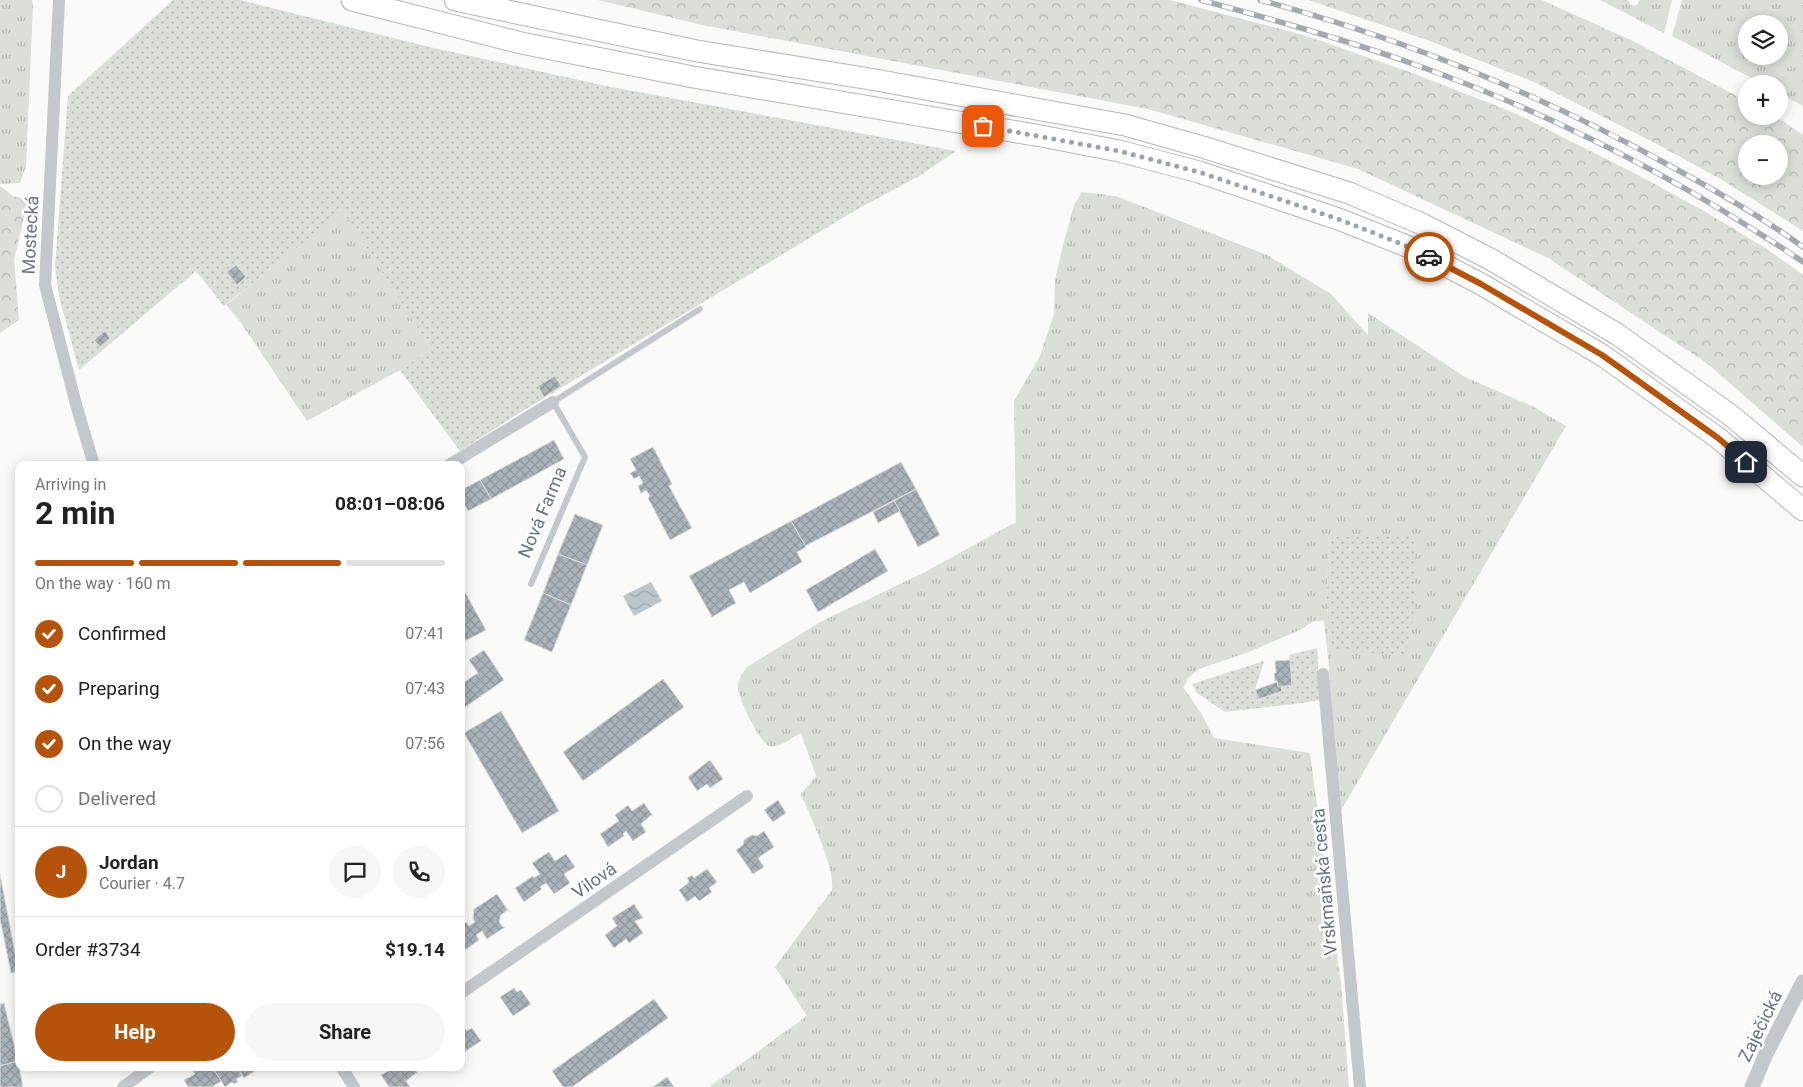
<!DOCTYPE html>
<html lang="en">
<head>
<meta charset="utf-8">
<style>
  :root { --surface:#fff; --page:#f6f6f6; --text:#222; --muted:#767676; --line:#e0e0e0; --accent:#b45309 }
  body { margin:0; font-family:Roboto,sans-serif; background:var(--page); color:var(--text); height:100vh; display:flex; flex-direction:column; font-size:19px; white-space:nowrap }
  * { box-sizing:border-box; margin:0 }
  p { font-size:16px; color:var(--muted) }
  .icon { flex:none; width:28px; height:28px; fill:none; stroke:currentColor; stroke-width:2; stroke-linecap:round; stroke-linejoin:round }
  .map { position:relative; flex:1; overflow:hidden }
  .panel { position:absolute; left:15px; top:461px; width:450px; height:610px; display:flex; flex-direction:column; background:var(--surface); border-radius:10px; box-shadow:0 2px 12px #0003 }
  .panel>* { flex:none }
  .buttons { position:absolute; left:1738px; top:15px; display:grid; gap:10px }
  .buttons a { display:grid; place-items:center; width:50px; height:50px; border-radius:50%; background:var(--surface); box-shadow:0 2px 12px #0003; font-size:25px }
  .pin { position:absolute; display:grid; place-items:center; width:42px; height:42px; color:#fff; margin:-21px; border-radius:10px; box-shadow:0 2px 8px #0006 }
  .courier { position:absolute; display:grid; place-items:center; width:50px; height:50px; margin:-25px; border:4px solid #b45309; border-radius:50%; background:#fff; color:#222; box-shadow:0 1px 6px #0007 }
  .overview em { font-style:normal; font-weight:700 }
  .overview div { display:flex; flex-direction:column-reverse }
  .overview { display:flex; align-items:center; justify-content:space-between; height:85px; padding:0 20px }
  h1 { font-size:32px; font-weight:700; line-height:38px }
  .bar { display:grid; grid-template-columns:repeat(4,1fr); gap:8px 5px; align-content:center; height:60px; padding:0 20px }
  .bar i { height:6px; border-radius:4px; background:var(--line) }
  .bar .current { background:var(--accent) }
  .bar p { grid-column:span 4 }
  .line { display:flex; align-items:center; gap:12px; padding:0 20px; border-top:1px solid var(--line) }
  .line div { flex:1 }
  .round { display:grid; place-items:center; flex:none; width:52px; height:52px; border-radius:26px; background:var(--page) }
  ol { padding:0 20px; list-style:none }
  li { display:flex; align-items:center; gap:15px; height:55px }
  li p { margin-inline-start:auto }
  li .icon { padding:5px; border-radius:50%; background:var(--accent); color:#fff; stroke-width:4 }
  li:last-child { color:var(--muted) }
  li i { width:28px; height:28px; border:2px solid var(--line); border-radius:50% }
  .primary-button { display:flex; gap:10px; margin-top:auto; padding:10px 20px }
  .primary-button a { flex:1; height:58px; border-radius:30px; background:var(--accent); color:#fff; font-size:20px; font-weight:700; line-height:58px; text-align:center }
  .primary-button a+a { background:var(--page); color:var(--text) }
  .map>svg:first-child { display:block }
  .grass { fill:url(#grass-tufts); fill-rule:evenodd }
  .forest { fill:url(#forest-crowns); fill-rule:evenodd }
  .garden { fill:url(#garden-dots) }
  .water { fill:url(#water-waves) }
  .building { fill:url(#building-cross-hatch); stroke:#dcdcda }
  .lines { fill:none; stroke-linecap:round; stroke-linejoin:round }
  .trunk-casing { stroke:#b4b9bd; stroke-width:23 }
  .service { stroke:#c3c8cc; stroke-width:6 }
  .minor { stroke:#c3c8cc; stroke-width:12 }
  .tertiary { stroke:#c3c8cc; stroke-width:15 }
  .trunk { stroke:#fff; stroke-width:21 }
  .rail-casing { stroke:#a2aab0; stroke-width:5.5 }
  .rail { stroke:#fff; stroke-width:4; stroke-dasharray:11; stroke-linecap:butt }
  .done { stroke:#99a4ac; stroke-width:5; stroke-dasharray:0 9 }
  .route { stroke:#b45309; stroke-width:6 }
  .labels { text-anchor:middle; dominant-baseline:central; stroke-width:5; stroke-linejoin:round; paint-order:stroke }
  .street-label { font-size:18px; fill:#657683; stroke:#fff }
</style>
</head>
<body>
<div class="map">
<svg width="1803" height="1087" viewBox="0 0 1803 1087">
  <defs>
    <pattern id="grass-tufts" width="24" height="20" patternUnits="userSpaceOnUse" patternTransform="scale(1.25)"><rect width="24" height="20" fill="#dadfd7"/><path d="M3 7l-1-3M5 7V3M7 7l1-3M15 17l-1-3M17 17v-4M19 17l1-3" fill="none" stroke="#b4b9b4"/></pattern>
    <pattern id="forest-crowns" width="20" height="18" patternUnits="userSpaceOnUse" patternTransform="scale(1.25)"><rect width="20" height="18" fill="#dadfd7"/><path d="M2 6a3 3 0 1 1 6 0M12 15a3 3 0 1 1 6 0" fill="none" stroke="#b4b9b4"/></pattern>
    <pattern id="garden-dots" width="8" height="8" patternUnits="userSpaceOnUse" patternTransform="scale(1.25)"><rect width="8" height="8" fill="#dadfd7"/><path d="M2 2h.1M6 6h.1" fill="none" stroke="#b4b9b4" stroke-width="1.8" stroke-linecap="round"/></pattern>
    <pattern id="water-waves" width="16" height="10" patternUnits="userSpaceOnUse" patternTransform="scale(1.25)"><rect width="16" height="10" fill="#bbc7cb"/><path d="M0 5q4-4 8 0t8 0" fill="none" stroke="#9ca6aa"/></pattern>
    <pattern id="building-cross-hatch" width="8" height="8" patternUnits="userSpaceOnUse" patternTransform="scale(1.25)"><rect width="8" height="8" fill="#aab3b9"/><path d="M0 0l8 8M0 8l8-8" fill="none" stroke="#8e969c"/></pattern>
  </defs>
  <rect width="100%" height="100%" fill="#fafaf8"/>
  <g class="grass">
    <path d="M0,0h32l1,5 -7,161 -6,17 -20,1z"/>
    <path d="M1600,0h28l2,4 4,2 4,-2 1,-4h33l-8,33z"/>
    <path d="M1682,0h121v106l-24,-13v-9h-16l-91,-48zM1746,24h33v32h-33z"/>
    <path d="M1082,192l34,4 151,59 64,39 37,41v-22l97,64 67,29 34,20 -230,393 -7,-151 -5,-47h-10l-12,8 -53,23 -50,17 -12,10v3l-4,5 18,26 13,25 96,15 31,231 8,103h-640l98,-71 -32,-49 57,-77c3,-23 -22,-74 -31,-96l15,-18 -15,-43c-9,4 -21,16 -32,13 -9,-3 -30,-47 -31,-57 -1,-9 4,-15 9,-22l75,-46 103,-49 91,-50 -2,-121 26,-45 14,-42 1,-34 8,-35 11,-40zM1329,537l19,113 -19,-2 -2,-51z"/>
    <path d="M343,210l88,139 -31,21 -93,51 -68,-101 -13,-15z"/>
  </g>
  <g class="forest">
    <path d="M598,0h572l137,36 108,38 102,40 121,61 66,36 63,38 36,26v172l-95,-83 -160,-106 -190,-89 -210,-60 -446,-84z"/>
    <path d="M1308,0h234l93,42 111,59v15h29l28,19v96l-81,-51 -67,-37 -123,-62 -105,-41zM1746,144h33v32h-33z"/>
    <path d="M0,186l13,10 15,4 -14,60 5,60 -19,13z"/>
  </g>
  <g class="garden">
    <path d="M173,0h67l185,46 181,40 350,65 -37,25 -63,34 -335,202 -61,39 -60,-81 31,-21 -88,-138 -119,95 -28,-35 -117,99 -20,-74 -4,-29 13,-171z"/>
    <path d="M1414,536c0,40 4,82 -9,120l-76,-7 -2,-52 2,-60z"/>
    <path d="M1317,648l3,52 -26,4 -69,8 -28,-19 -5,-9 72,-23 -9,29 4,9 23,-8 -2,-5 12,-1 -3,-30z"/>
  </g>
  <path class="water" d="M651,582l11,19 -28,15 -11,-20z"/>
  <g class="building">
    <path d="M236,265l10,12 -9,8 -10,-13z"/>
    <path d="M105,331l5,7 -10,9 -6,-7z"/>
    <path d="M555,376l6,10 -17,11 -6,-11z"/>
    <path d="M554,440l10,19 -73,40 -11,-19z"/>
    <path d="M653,447l19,37 -3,2 23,42 -22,12 -22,-42 2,-2 -4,-6 -5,3 -3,-7 5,-3 -4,-7 -5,3 -4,-6 6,-3 -6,-11z"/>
    <path d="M901,462l15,27 -111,57 -14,-25z"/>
    <path d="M480,480l11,19 -23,12 -7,-13v-8z"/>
    <path d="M916,489l24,46 -22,12 -24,-46z"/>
    <path d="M894,501l6,10 -22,12 -5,-11z"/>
    <path d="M575,514l28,11 -16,40 -29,-11z"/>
    <path d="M791,521l15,26 -9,5 5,10 -52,31 -6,-11 -15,8 7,13 -24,14 -23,-41z"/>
    <path d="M875,549l13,22 -70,41 -12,-22z"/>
    <path d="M558,554l29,11 -16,40 -28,-12z"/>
    <path d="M461,585l25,45 -25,13z"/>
    <path d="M543,593l28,12 -19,47 -28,-12z"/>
    <path d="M484,650l20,30 -43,30v-26l17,-11 -9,-13z"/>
    <path d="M1290,660l2,25 -14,2 -1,-6h-2l-1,-8h2l-1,-12z"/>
    <path d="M663,679l21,28 -101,74 -20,-29z"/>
    <path d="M1277,682l1,5 3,-1 1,5 -23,8 -4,-9z"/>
    <path d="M501,711l58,100 -37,22 -58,-100z"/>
    <path d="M710,760l13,19 -13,9 -3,-4 -10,7 -9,-14z"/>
    <path d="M778,800l8,13 -13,9 -9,-12z"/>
    <path d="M644,803l9,13 -2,-1 -10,9 5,8 -13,9 -7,-10 -3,3 1,2 -16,11 -8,-13 19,-13 -4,-6 13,-10 4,6z"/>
    <path d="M764,831l10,16 -16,11 6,9 -11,7 -17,-24 7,-5 1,-5 8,-5 5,1z"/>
    <path d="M549,852l6,9 11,-7 9,13 -11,7 6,9 -16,11 -8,-11 -6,4 2,2 -18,13 -9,-14 18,-12 1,2 6,-4 -8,-11z"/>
    <path d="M707,869l10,13 -8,6 3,4 -13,9 -4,-5 -8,6 -8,-12 8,-6 2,-3 -2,-3 5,-3 2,3z"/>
    <path d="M0,874l16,84 3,-1v15l-8,1 -11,-54z"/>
    <path d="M497,894l12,18 -2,-2 -6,5 -2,7 4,5h2l-18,12 -5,-8 -6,4 3,5 -14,10 -4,-6v-19l5,-3 3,4 6,-4 -2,-3 1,-10z"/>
    <path d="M634,904l9,14 -8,3 8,12 -14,10 -3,-4 -12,9 -9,-13 12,-9 -5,-8z"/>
    <path d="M514,988l3,4 4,-2 10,14 -18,12 -13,-19z"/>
    <path d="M654,999l14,19 -96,69h-9l-11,-16z"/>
    <path d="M4,1003l14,58 -18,5v-62z"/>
    <path d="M461,1026h2l4,5 5,-3 9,13 -17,11 -3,-4z"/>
    <path d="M18,1061l5,26h-23v-21z"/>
    <path d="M196,1068l4,2 4,-2h9l8,13 -9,6h-24l-4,-7 11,-6 -3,-4z"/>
    <path d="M213,1068h25l4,8 -6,3 2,3 -4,2 -2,-2 -7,5z"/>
    <path d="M238,1068h22l-16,10z"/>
    <path d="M393,1068h21l4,6 -2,-1 -10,8 4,6h-21l-8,-12z"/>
    <path d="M667,1077l7,10h-21z"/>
  </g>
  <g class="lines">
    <defs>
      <g id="trunk">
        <path d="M352,0l169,43 172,34 348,59 78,15 80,21 142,48 73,29 67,35 121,71 116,83 85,72"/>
        <path d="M455,0l242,51 173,28 255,46 81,23 143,45 73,31 70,36 125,74 116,83 70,59"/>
      </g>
    </defs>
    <use href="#trunk" class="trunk-casing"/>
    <path class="service" d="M531,584l54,-127 -32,-55 147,-93"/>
    <g class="minor">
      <path d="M59,0l-14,285 32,123 17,57"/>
      <path d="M449,465l104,-63"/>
      <path d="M1323,674l37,413"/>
      <path d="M461,993l286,-197"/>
      <path d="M342,1068l12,19"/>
      <path d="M123,1087l26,-19"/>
    </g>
    <path class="tertiary" d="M1752,1087l14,-33 37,-72"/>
    <use href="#trunk" class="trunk"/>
    <defs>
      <g id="rail">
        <path d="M1201,0c73,20 146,40 218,66 135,49 265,115 384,196"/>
        <path d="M1260,0c144,39 283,95 414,168 44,24 88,49 129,79"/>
      </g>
    </defs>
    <use href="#rail" class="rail-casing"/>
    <use href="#rail" class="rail"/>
  </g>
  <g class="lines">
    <path class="done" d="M983,126l136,25 80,21 142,48 73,29 15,8"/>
    <path class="route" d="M1429,257l52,27 121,71 116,83 28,24"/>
  </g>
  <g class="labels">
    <g class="street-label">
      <text transform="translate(30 235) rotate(-87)">Mostecká</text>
      <text transform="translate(542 512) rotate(-67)">Nová Farma</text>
      <text transform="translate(594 880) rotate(-35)">Vilová</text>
      <text transform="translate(1324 882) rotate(-95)">Vrskmaňská cesta</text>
      <text transform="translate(1760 1026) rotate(-64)">Zaječická</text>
    </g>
  </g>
</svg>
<div class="buttons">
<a><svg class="icon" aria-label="layers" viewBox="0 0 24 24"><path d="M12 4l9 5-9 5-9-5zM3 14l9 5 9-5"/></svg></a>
<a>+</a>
<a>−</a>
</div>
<div class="pin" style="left:983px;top:126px;background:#ea580c"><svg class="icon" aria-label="bag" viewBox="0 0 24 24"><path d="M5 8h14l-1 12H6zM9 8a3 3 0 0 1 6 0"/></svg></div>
<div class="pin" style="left:1746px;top:462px;background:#1f2937"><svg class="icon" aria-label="home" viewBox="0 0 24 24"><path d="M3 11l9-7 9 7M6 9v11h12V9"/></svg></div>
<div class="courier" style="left:1429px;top:257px"><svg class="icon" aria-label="car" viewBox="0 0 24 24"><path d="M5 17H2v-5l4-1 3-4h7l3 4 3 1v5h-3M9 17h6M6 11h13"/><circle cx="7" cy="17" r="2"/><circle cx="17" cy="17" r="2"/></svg></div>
<section class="panel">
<div class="overview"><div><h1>2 min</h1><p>Arriving in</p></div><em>08:01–08:06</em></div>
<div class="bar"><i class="current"></i><i class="current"></i><i class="current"></i><i></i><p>On the way · 160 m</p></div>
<ol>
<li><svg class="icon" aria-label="check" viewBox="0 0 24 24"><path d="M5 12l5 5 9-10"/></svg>Confirmed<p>07:41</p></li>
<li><svg class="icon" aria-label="check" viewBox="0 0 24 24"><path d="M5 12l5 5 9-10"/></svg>Preparing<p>07:43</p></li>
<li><svg class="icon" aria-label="check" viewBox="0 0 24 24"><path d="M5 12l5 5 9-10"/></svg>On the way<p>07:56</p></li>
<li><i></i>Delivered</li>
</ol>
<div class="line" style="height:90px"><b class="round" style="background:var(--accent);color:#fff">J</b><div><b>Jordan</b><p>Courier · 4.7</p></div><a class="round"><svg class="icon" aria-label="chat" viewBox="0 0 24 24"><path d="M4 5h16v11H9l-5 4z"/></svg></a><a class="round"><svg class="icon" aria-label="phone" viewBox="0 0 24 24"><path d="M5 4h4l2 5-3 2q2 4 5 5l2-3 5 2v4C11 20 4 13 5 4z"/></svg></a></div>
<div class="line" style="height:65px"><div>Order #3734</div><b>$19.14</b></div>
<div class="primary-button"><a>Help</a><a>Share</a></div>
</section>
</div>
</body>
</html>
